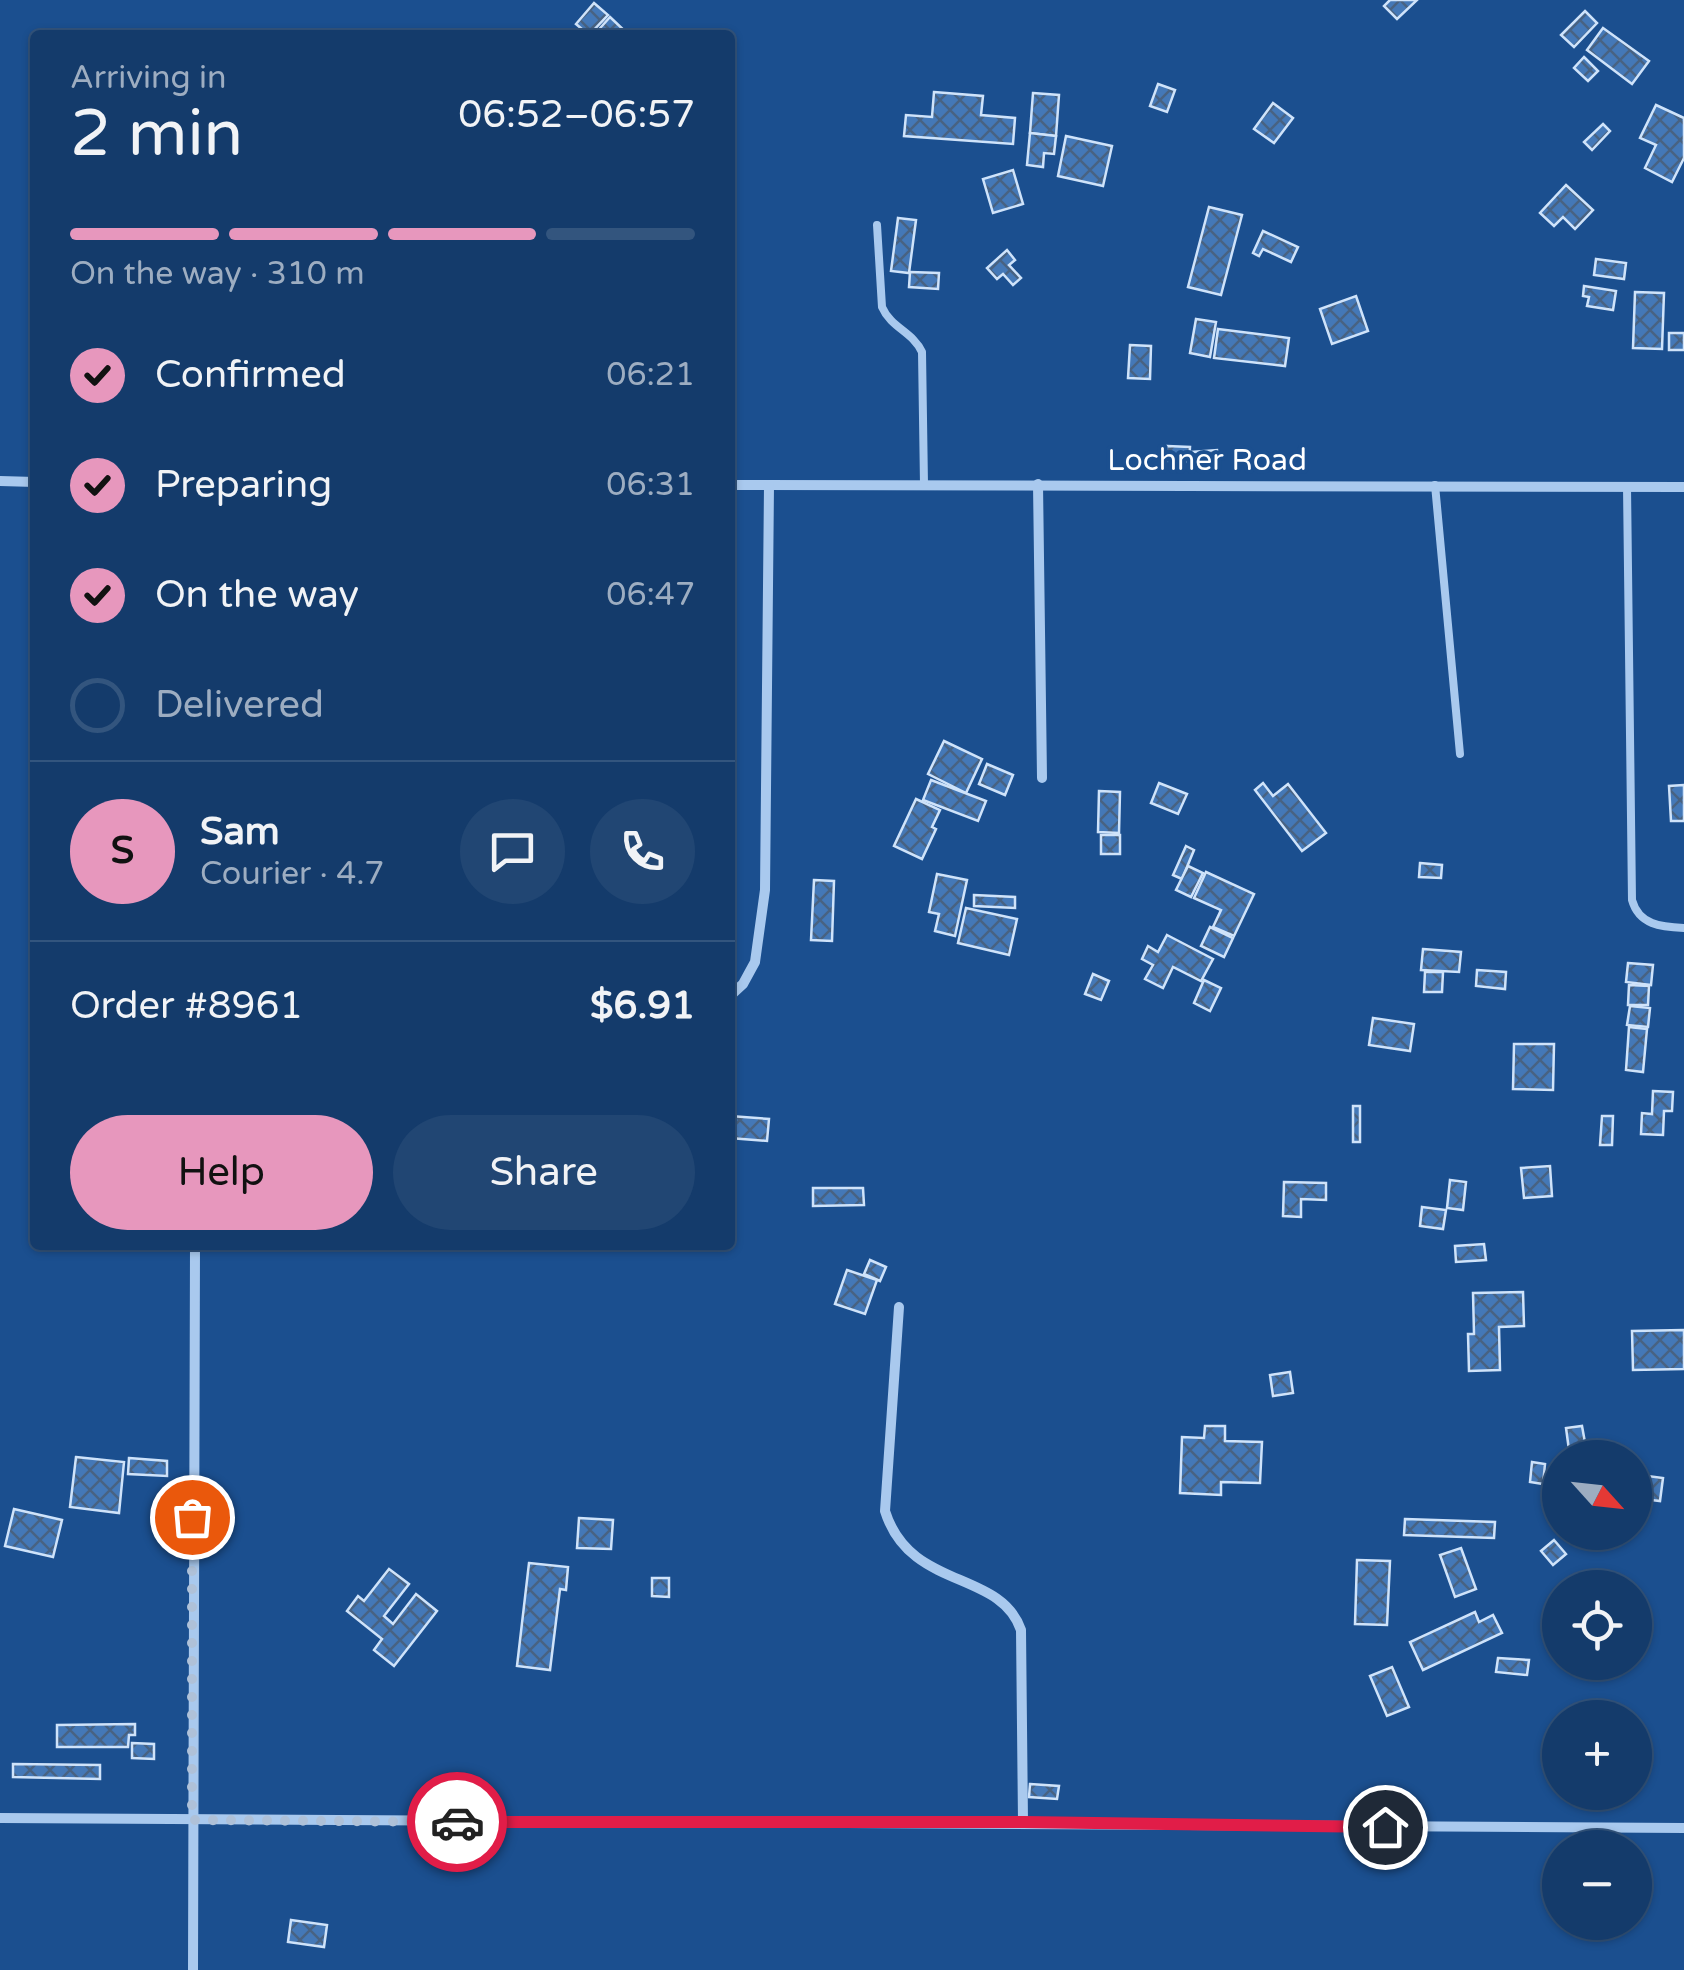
<!DOCTYPE html>
<html lang="en">
<head>
<meta charset="utf-8">
<style>
  :root { --surface:#143b6b; --page:#214673; --text:#f1f3f6; --muted:#9dadc1; --line:#33557e; --accent:#e797bd }
  body { margin:0; font-family:"Varela Round",sans-serif; background:var(--page); color:var(--text); height:100vh; display:flex; flex-direction:column; font-size:38px; white-space:nowrap }
  * { box-sizing:border-box; margin:0 }
  p { font-size:32px; color:var(--muted) }
  .icon { flex:none; width:55px; height:55px; fill:none; stroke:currentColor; stroke-width:2; stroke-linecap:round; stroke-linejoin:round }
  .map { position:relative; flex:1; overflow:hidden }
  .details { position:absolute; left:30px; top:30px; width:705px; height:1220px; display:flex; flex-direction:column; background:var(--surface); border-radius:10px; box-shadow:0 2px 8px #0004,0 0 0 2px var(--line) }
  .details>* { flex:none }
  .needle { width:65px; rotate:117deg }
  .tools { position:absolute; left:1542px; top:1440px; display:grid; gap:20px }
  .tools a { display:grid; place-items:center; width:110px; height:110px; border-radius:50%; background:var(--surface); box-shadow:0 2px 8px #0004,0 0 0 2px var(--line); font-size:50px }
  .pin { position:absolute; display:grid; place-items:center; width:85px; height:85px; color:#fff; margin:-42px; border:5px solid #fff; border-radius:50%; box-shadow:0 2px 10px #0007 }
  .courier { position:absolute; display:grid; place-items:center; width:100px; height:100px; margin:-50px; border:8px solid #e11d48; border-radius:50%; background:#fff; color:#222; box-shadow:0 2px 12px #0007 }
  .overview em { font-style:normal; font-weight:600 }
  .overview div { display:flex; flex-direction:column-reverse }
  .overview { display:flex; align-items:center; justify-content:space-between; height:170px; padding:0 40px }
  h1 { font-size:65px; font-weight:600; line-height:75px }
  .bar { display:grid; grid-template-columns:repeat(4,1fr); gap:15px 10px; align-content:center; height:120px; padding:0 40px }
  .bar i { height:12px; border-radius:8px; background:var(--line) }
  .bar .active { background:var(--accent) }
  .bar p { grid-column:span 4 }
  .line { display:flex; align-items:center; gap:25px; padding:0 40px; border-top:2px solid var(--line) }
  .line div { flex:1 }
  .round { display:grid; place-items:center; flex:none; width:105px; height:105px; border-radius:52px; background:var(--page) }
  ol { padding:0 40px; list-style:none }
  li { display:flex; align-items:center; gap:30px; height:110px }
  li p { margin-inline-start:auto }
  li .icon { padding:10px; border-radius:50%; background:var(--accent); color:#111; stroke-width:4 }
  li:last-child { color:var(--muted) }
  li i { width:55px; height:55px; border:5px solid var(--line); border-radius:50% }
  .button { display:flex; gap:20px; margin-top:auto; padding:20px 40px }
  .button a { flex:1; height:115px; border-radius:60px; background:var(--accent); color:#111; font-size:40px; font-weight:600; line-height:115px; text-align:center }
  .button a+a { background:var(--page); color:var(--text) }
  .map>svg:first-child { display:block }
  .building { fill:url(#building-cross-hatch); stroke:#cfe3fa; stroke-width:2.5 }
  .lines { fill:none; stroke-linecap:round; stroke-linejoin:round }
  .lane { stroke:#a9c9ee; stroke-width:8 }
  .street { stroke:#a9c9ee; stroke-width:10 }
  .done { stroke:#afc1d8; stroke-width:10; stroke-dasharray:0 18 }
  .route { stroke:#e11d48; stroke-width:12 }
  .labels { text-anchor:middle; dominant-baseline:central; stroke-width:8; stroke-linejoin:round; paint-order:stroke }
  .street-label { font-size:30px; fill:#fff; stroke:#1b4f8f }
</style>
</head>
<body>
<div class="map">
<svg width="1684" height="1970" viewBox="0 0 1684 1970">
  <defs>
    <pattern id="building-cross-hatch" width="8" height="8" patternUnits="userSpaceOnUse" patternTransform="scale(2.5)"><rect width="8" height="8" fill="#4478b7"/><path d="M0 0l8 8M0 8l8-8" fill="none" stroke="#486282"/></pattern>
  </defs>
  <rect width="100%" height="100%" fill="#1b4f8f"/>
  <g class="building">
    <path d="M1390,0h27l-20,19 -13,-13z"/>
    <path d="M594,3l14,12 -19,20 -13,-11z"/>
    <path d="M1585,11l12,12 -23,24 -13,-12z"/>
    <path d="M610,17l19,18h-35z"/>
    <path d="M1603,28l46,33 -17,23 -45,-34z"/>
    <path d="M1584,57l14,14 -10,10 -14,-13z"/>
    <path d="M1158,84l17,6 -8,22 -17,-6z"/>
    <path d="M934,92l49,4 -2,19 34,3 -2,26 -109,-8 2,-21 26,2z"/>
    <path d="M1033,93l26,2 -3,41 -26,-3z"/>
    <path d="M1273,103l20,15 -19,25 -20,-14z"/>
    <path d="M1656,105l28,13v40l-12,24 -27,-14 11,-23 -16,-7z"/>
    <path d="M1603,124l7,7 -18,19 -8,-8z"/>
    <path d="M1030,133l26,3 -2,18 -10,-1 -1,14 -16,-2z"/>
    <path d="M1066,136l46,10 -9,40 -45,-10z"/>
    <path d="M1013,170l10,34 -30,9 -10,-34z"/>
    <path d="M1566,185l27,25 -18,19 -12,-12 -9,9 -14,-13z"/>
    <path d="M1209,207l33,8 -21,80 -33,-8z"/>
    <path d="M898,218l18,2 -7,53 -18,-2z"/>
    <path d="M1263,231l35,16 -7,15 -28,-13 -4,7 -6,-3z"/>
    <path d="M1007,250l8,10 -6,5 12,13 -8,7 -10,-11 -6,5 -10,-11z"/>
    <path d="M1596,259l30,4 -2,16 -30,-4z"/>
    <path d="M910,272l29,1 -1,16 -29,-2z"/>
    <path d="M1584,286l32,5 -3,19 -26,-4 2,-9 -6,-1z"/>
    <path d="M1635,292l29,1 -2,56 -29,-1z"/>
    <path d="M1356,296l12,35 -36,13 -12,-35z"/>
    <path d="M1196,319l20,3 -6,35 -20,-4z"/>
    <path d="M1218,329l71,9 -4,28 -71,-8z"/>
    <rect x="1669" y="333" width="15" height="17"/>
    <path d="M1130,345l21,1 -1,33 -22,-1z"/>
    <path d="M1167,446l23,1 -1,15 -23,-1z"/>
    <path d="M1217,450l1,14 -25,2 -1,-14z"/>
    <path d="M944,741l38,18 -16,34 -38,-19z"/>
    <path d="M987,764l26,11 -8,20 -26,-11z"/>
    <path d="M931,780l55,21 -8,20 -55,-21z"/>
    <path d="M1159,783l28,11 -9,20 -27,-11z"/>
    <path d="M1263,783l10,13 15,-12 38,49 -24,18 -47,-61z"/>
    <path d="M1684,785v36h-13l-2,-35z"/>
    <path d="M1099,791l21,1 -1,41 -21,-1z"/>
    <path d="M916,799l24,11 -8,17 4,2 -14,30 -28,-13z"/>
    <rect x="1101" y="835" width="19" height="19"/>
    <path d="M1186,846l8,4 -12,29 -9,-4z"/>
    <path d="M1420,863l22,2 -1,13 -22,-1z"/>
    <path d="M1188,866l15,7 -12,24 -15,-7z"/>
    <path d="M1206,872l48,22 -20,42 -21,-9 8,-17 -27,-12z"/>
    <path d="M937,874l30,6 -12,56 -20,-5 4,-17 -10,-2z"/>
    <path d="M814,880l20,1 -2,60 -21,-1z"/>
    <path d="M974,895l41,2v11l-41,-2z"/>
    <path d="M966,908l51,11 -8,36 -51,-12z"/>
    <path d="M1210,927l23,11 -9,19 -23,-11z"/>
    <path d="M1167,935l46,24 -12,22 -28,-14 -10,21 -18,-9 8,-14 -11,-6 6,-13 10,6z"/>
    <path d="M1423,949l38,3 -2,20 -38,-2z"/>
    <path d="M1628,963l25,2 -2,20 -25,-3z"/>
    <path d="M1477,970l29,2 -1,17 -29,-3z"/>
    <path d="M1425,972h18l-1,20h-18z"/>
    <path d="M1093,974l16,7 -8,19 -16,-6z"/>
    <path d="M1204,980l17,8 -11,23 -16,-8z"/>
    <path d="M1629,985l20,1 -1,19h-20z"/>
    <path d="M1630,1006l20,2 -2,19 -21,-2z"/>
    <path d="M1373,1018l41,6 -4,27 -41,-6z"/>
    <path d="M1629,1027l18,2 -4,43 -17,-2z"/>
    <path d="M1514,1044h40l-1,46 -40,-1z"/>
    <path d="M1653,1091l20,1 -1,19h-8l-1,24 -22,-1 1,-21 10,1z"/>
    <rect x="1353" y="1106" width="7" height="36"/>
    <path d="M730,1116l39,3 -2,22 -37,-3z"/>
    <path d="M1602,1116h11l-1,29h-12z"/>
    <path d="M1550,1166l2,30 -28,2 -3,-30z"/>
    <path d="M1450,1180l16,2 -3,28 -16,-2z"/>
    <path d="M1284,1182l42,1v17l-25,-1v18l-18,-1z"/>
    <path d="M813,1188h50l1,17 -51,1z"/>
    <path d="M1422,1207l24,3 -3,19 -23,-3z"/>
    <path d="M1484,1244l2,16 -30,2 -1,-16z"/>
    <path d="M870,1260l16,7 -6,14 -16,-7z"/>
    <path d="M847,1270l30,10 -12,34 -30,-10z"/>
    <path d="M1523,1292l1,34 -25,1 1,43 -31,1 -1,-37h6l-1,-41z"/>
    <path d="M1684,1330v39l-51,1 -1,-39z"/>
    <path d="M1290,1372l3,21 -20,3 -3,-21z"/>
    <path d="M1205,1426h20v15l37,1 -2,41 -39,-1v13l-41,-2 2,-56 22,1z"/>
    <path d="M1582,1426l4,22 -17,2 -3,-22z"/>
    <path d="M76,1457l48,5 -5,51 -49,-6z"/>
    <path d="M129,1458l38,3v15l-39,-2z"/>
    <path d="M1532,1462l13,2 -2,20 -13,-2z"/>
    <path d="M1640,1475l23,3 -3,23 -25,-3z"/>
    <path d="M14,1509l48,11 -9,37 -48,-11z"/>
    <path d="M579,1518l34,2 -2,29 -34,-1z"/>
    <path d="M1405,1519l90,3 -1,16 -90,-3z"/>
    <path d="M1554,1540l12,14 -13,11 -12,-14z"/>
    <path d="M1461,1548l15,41 -21,8 -15,-42z"/>
    <path d="M1357,1560l33,1 -3,64 -32,-1z"/>
    <path d="M529,1563l39,4 -2,23 -6,-1 -10,81 -33,-4z"/>
    <path d="M389,1569l20,15 -25,32 9,8 23,-30 21,17 -43,55 -20,-16 8,-11 -35,-28 11,-15 6,5z"/>
    <path d="M652,1578h17v19l-17,-1z"/>
    <path d="M1475,1612l4,10 14,-7 9,18 -79,37 -13,-28z"/>
    <path d="M1498,1658l31,2 -2,15 -31,-3z"/>
    <path d="M1392,1667l17,40 -22,9 -17,-40z"/>
    <path d="M135,1724v11h-6l-1,12h-71v-22z"/>
    <path d="M132,1743l22,1v15l-22,-1z"/>
    <path d="M13,1764l87,1v14l-87,-2z"/>
    <path d="M1030,1784l29,2 -2,13 -28,-2z"/>
    <path d="M291,1920l36,5 -3,22 -36,-5z"/>
  </g>
  <g class="lines">
    <g class="lane">
      <path d="M877,225l5,82c9,21 31,25 40,45l2,133"/>
      <path d="M1435,485l25,269"/>
      <path d="M1627,486l5,414c7,25 29,27 52,28"/>
    </g>
    <g class="street">
      <path d="M0,481l35,1"/>
      <path d="M1038,484l4,294"/>
      <path d="M730,485l954,2"/>
      <path d="M730,996l13,-12 12,-22 10,-72 4,-405"/>
      <path d="M899,1307l-14,204c25,80 115,58 136,119l2,192"/>
      <path d="M0,1818l1684,10"/>
      <path d="M193,1970l2,-725"/>
    </g>
  </g>
  <g class="lines">
    <path class="done" d="M192,1517v303l265,2"/>
    <path class="route" d="M457,1822h567l361,5"/>
  </g>
  <g class="labels">
    <g class="street-label">
      <text x="1207" y="460">Lochner Road</text>
    </g>
  </g>
</svg>
<div class="tools">
<a><svg class="needle" viewBox="-14 -14 28 28"><path d="M0-13l5 13h-10z" fill="#e53935"/><path d="M0 13l5-13h-10z" fill="#9dadc1"/></svg></a>
<a><svg class="icon" aria-label="locate" viewBox="0 0 24 24"><circle cx="12" cy="12" r="6"/><path d="M12 2v4M12 18v4M2 12h4M18 12h4"/></svg></a>
<a>+</a>
<a>−</a>
</div>
<div class="pin" style="left:192px;top:1517px;background:#ea580c"><svg class="icon" aria-label="bag" viewBox="0 0 24 24"><path d="M5 8h14l-1 12H6zM9 8a3 3 0 0 1 6 0"/></svg></div>
<div class="pin" style="left:1385px;top:1827px;background:#1f2937"><svg class="icon" aria-label="home" viewBox="0 0 24 24"><path d="M3 11l9-7 9 7M6 9v11h12V9"/></svg></div>
<div class="courier" style="left:457px;top:1822px"><svg class="icon" aria-label="car" viewBox="0 0 24 24"><path d="M5 17H2v-5l4-1 3-4h7l3 4 3 1v5h-3M9 17h6M6 11h13"/><circle cx="7" cy="17" r="2"/><circle cx="17" cy="17" r="2"/></svg></div>
<section class="details">
<div class="overview"><div><h1>2 min</h1><p>Arriving in</p></div><em>06:52–06:57</em></div>
<div class="bar"><i class="active"></i><i class="active"></i><i class="active"></i><i></i><p>On the way · 310 m</p></div>
<ol>
<li><svg class="icon" aria-label="check" viewBox="0 0 24 24"><path d="M5 12l5 5 9-10"/></svg>Confirmed<p>06:21</p></li>
<li><svg class="icon" aria-label="check" viewBox="0 0 24 24"><path d="M5 12l5 5 9-10"/></svg>Preparing<p>06:31</p></li>
<li><svg class="icon" aria-label="check" viewBox="0 0 24 24"><path d="M5 12l5 5 9-10"/></svg>On the way<p>06:47</p></li>
<li><i></i>Delivered</li>
</ol>
<div class="line" style="height:180px"><b class="round" style="background:var(--accent);color:#111">S</b><div><b>Sam</b><p>Courier · 4.7</p></div><a class="round"><svg class="icon" aria-label="chat" viewBox="0 0 24 24"><path d="M4 5h16v11H9l-5 4z"/></svg></a><a class="round"><svg class="icon" aria-label="phone" viewBox="0 0 24 24"><path d="M5 4h4l2 5-3 2q2 4 5 5l2-3 5 2v4C11 20 4 13 5 4z"/></svg></a></div>
<div class="line" style="height:130px"><div>Order #8961</div><b>$6.91</b></div>
<div class="button"><a>Help</a><a>Share</a></div>
</section>
</div>
</body>
</html>
